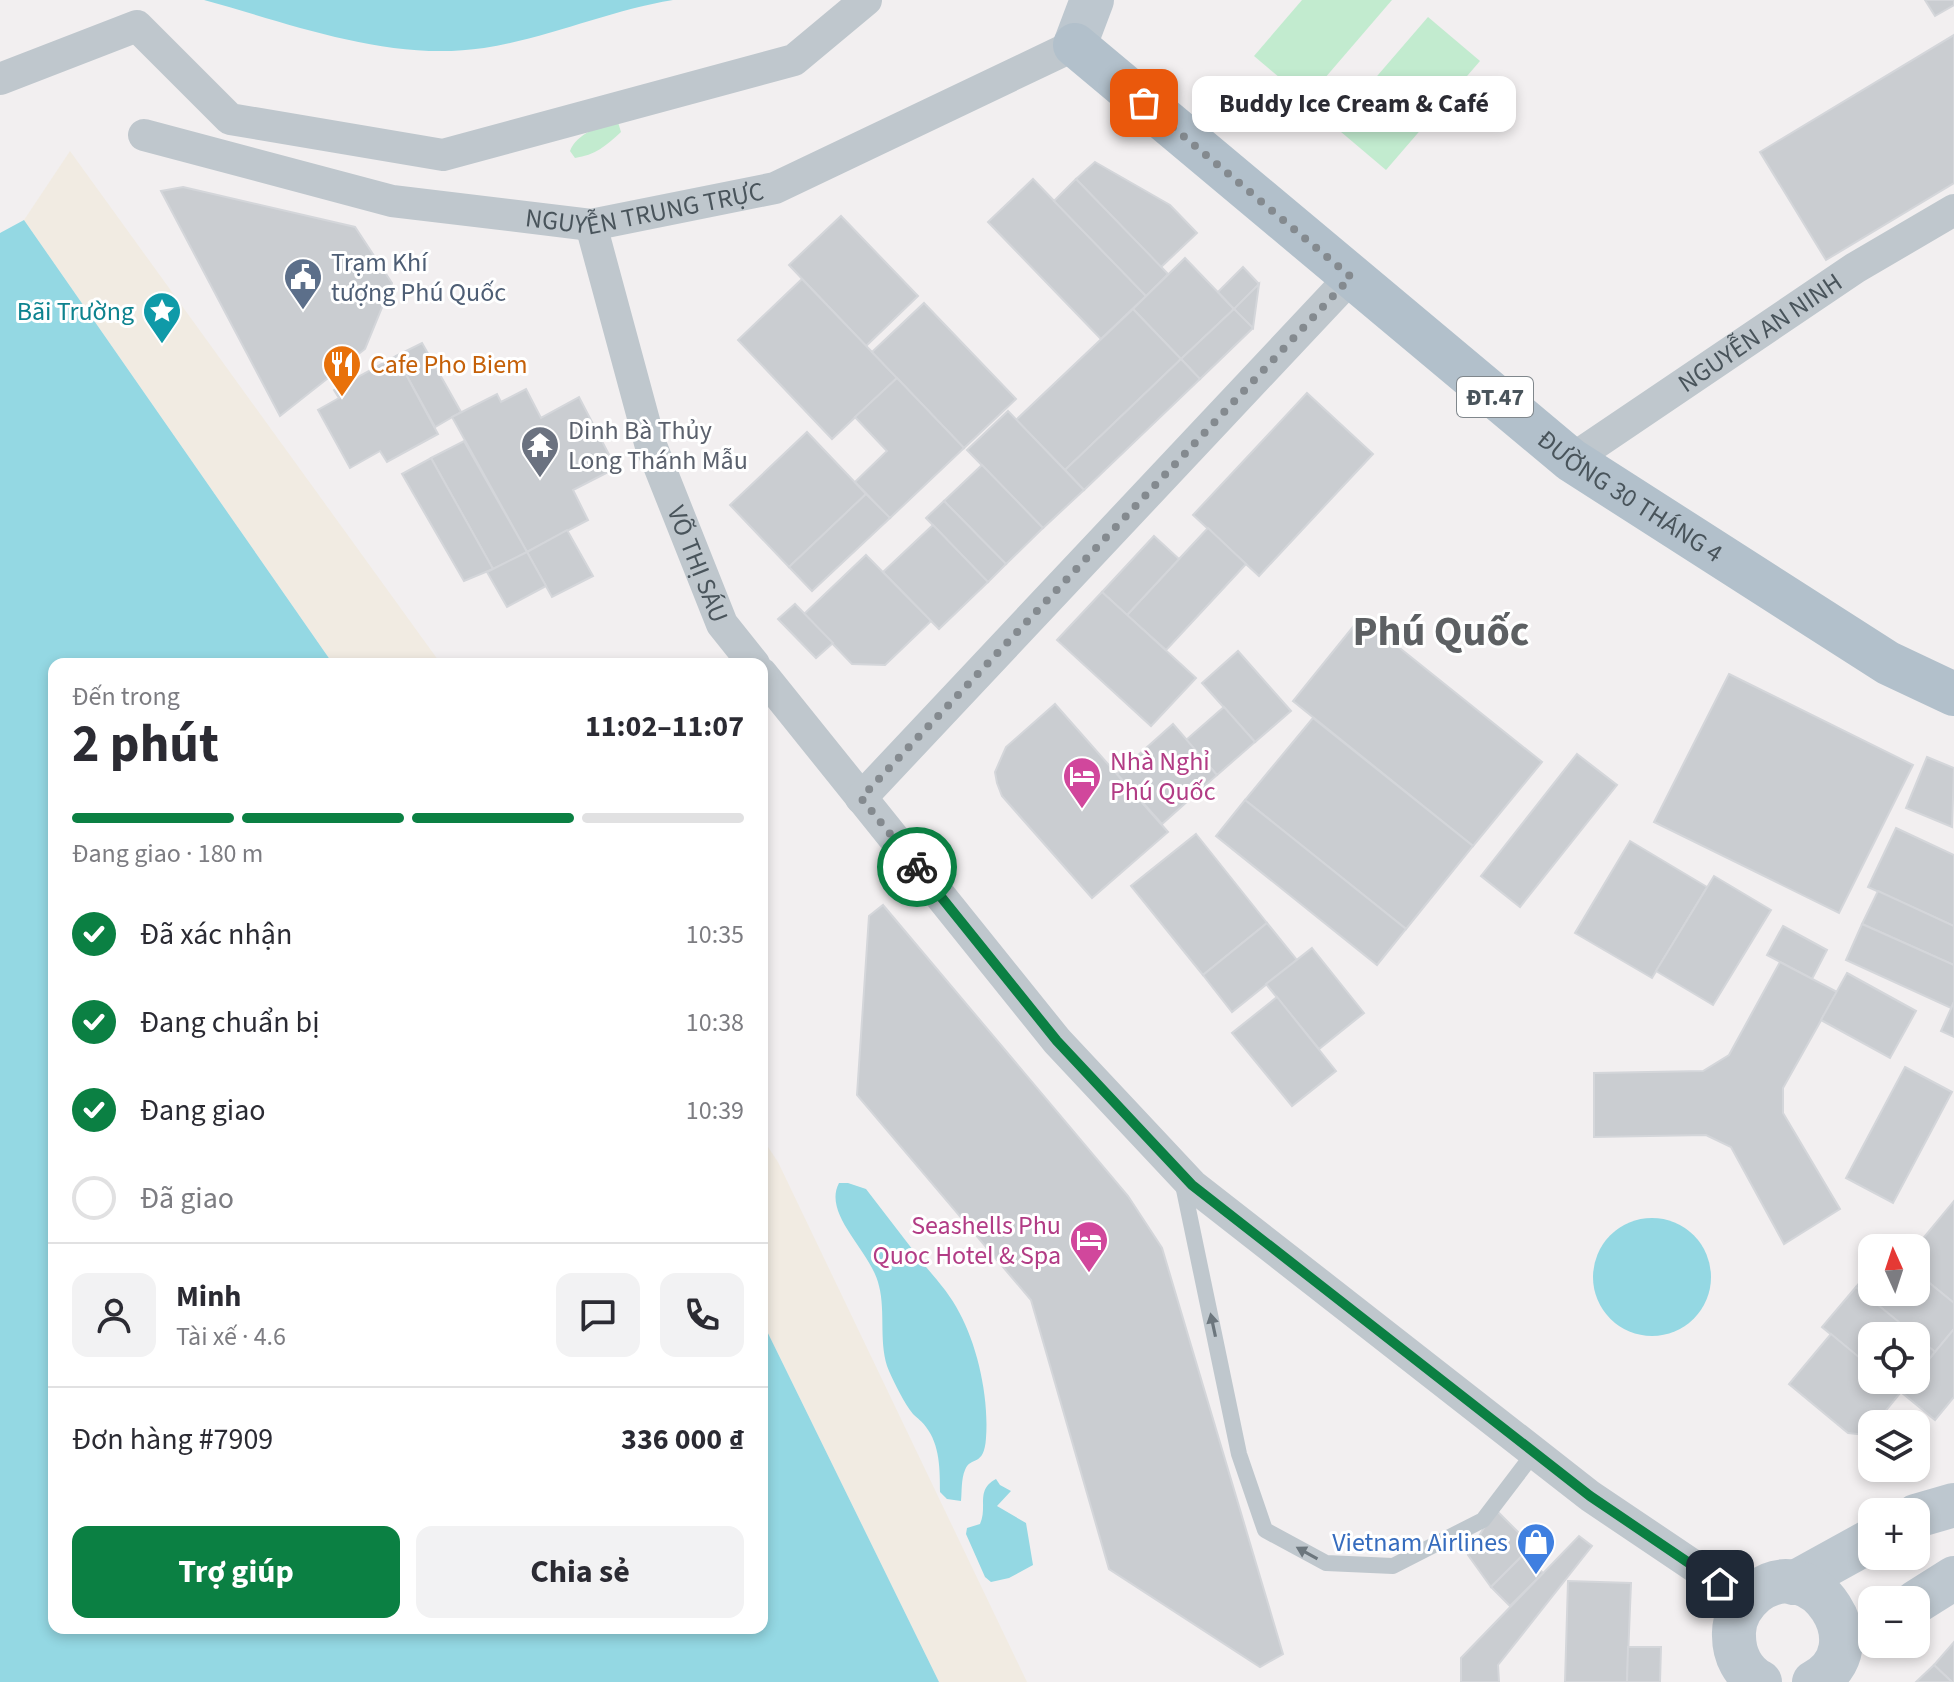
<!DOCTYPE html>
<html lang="vi">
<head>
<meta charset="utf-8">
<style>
  :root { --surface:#fff; --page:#f2f2f3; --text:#2b2b33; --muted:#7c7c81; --line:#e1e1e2; --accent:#0b8043 }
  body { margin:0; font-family:"Source Sans 3",sans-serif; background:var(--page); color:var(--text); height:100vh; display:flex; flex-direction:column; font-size:30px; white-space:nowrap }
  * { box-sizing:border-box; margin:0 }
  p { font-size:26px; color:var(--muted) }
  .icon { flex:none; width:44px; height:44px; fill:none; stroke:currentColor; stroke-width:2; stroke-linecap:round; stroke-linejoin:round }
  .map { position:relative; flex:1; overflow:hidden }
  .sheet { position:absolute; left:48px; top:658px; width:720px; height:976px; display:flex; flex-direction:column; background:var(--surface); border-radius:16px; box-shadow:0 4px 12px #0003 }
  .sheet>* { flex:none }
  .needle { width:52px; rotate:357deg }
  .fabs { position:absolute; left:1858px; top:1234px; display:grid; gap:16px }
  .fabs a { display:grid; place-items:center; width:72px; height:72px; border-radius:16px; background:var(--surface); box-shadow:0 4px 12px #0003; font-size:40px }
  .pin { position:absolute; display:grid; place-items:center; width:68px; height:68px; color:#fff; margin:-34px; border-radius:16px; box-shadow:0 4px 12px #0006 }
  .courier { position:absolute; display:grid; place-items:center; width:80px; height:80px; margin:-40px; border:6px solid #0b8043; border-radius:50%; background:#fff; color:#222; box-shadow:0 2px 10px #0007 }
  .bubble { position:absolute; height:56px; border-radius:16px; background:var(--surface); box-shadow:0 4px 12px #0003; font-size:26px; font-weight:700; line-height:56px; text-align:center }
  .summary em { font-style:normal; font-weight:700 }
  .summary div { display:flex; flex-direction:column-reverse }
  .summary { display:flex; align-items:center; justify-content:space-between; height:136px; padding:0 24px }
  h1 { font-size:52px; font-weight:700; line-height:60px }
  .bar { display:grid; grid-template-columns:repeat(4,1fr); gap:12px 8px; align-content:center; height:96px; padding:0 24px }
  .bar i { height:10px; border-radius:6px; background:var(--line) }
  .bar .active { background:var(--accent) }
  .bar p { grid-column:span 4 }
  .line { display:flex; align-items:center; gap:20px; padding:0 24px; border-top:2px solid var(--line) }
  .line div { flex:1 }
  .round { display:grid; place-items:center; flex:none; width:84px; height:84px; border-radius:16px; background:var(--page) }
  ol { padding:0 24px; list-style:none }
  li { display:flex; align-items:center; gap:24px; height:88px }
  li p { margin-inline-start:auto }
  li .icon { padding:8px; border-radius:50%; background:var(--accent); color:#fff; stroke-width:4 }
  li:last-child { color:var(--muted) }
  li i { width:44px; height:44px; border:4px solid var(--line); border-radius:50% }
  .cta { display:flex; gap:16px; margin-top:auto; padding:16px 24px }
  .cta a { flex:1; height:92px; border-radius:16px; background:var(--accent); color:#fff; font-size:32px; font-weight:700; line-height:92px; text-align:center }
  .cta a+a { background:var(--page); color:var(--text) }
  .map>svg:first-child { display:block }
  .green { fill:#c2ebcf }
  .sand { fill:#f1ebe2 }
  .water { fill:#94d8e3 }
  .building { fill:#cacdd1; stroke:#d4d6da; stroke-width:2 }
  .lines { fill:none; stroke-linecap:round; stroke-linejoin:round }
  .lane { stroke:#bfc7cd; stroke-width:16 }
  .street { stroke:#bfc7cd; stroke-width:32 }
  .secondary { stroke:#bdc7cf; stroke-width:44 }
  .primary { stroke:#b2c0cb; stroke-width:44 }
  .oneway { fill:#6c767d }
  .done { stroke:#848a8f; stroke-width:8; stroke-dasharray:0 14.4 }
  .route { stroke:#0b8043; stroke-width:10 }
  .labels { text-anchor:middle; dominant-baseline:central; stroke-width:6; stroke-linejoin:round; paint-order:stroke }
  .shield { fill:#fff; stroke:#80878c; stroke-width:2 }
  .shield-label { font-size:24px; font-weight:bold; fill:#49545b }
  .street-label { font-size:26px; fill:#49545b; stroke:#fff }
  .service-label { font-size:26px; fill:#4e5e75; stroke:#fff; text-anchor:start }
  .culture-label { font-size:26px; fill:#0d838f; stroke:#fff; text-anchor:end }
  .food-label { font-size:26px; fill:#c56008; stroke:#fff; text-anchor:start }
  .worship-label { font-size:26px; fill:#5b616d; stroke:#fff; text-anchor:start }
  .hotel-label { font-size:26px; fill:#b23c85; stroke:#fff; text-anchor:start }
  .shop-label { font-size:26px; fill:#366cbe; stroke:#fff; text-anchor:end }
  .town-label { font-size:42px; font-weight:bold; fill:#5d6063; stroke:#fff }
</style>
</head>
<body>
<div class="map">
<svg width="1954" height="1682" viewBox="0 0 1954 1682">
  <rect width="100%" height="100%" fill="#f2eff0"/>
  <g class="green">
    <path d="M1302,0h90l-86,100 -52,-44z"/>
    <path d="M1428,17l52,44 -94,109 -52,-44z"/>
    <path d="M617,119l4,13c-15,14 -26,23 -46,26l-5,-7c7,-18 30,-24 47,-32z"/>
  </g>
  <g class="sand">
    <path d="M70,151l371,513h-108l-309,-444z"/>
    <path d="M762,1138l16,24 249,520h-88l-177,-361z"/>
  </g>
  <g class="water">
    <path d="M204,0h469c-63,10 -124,38 -189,48 -95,14 -189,-23 -280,-48z"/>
    <path d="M24,220l309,444h-279v964h708v-307l177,361h-939v-1449z"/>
    <path d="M839,1183h9l18,6c20,26 40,52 60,78 12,14 25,29 33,45 19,35 30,86 27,126 -2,30 -15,17 -21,32 -4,9 -3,22 -4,31l-14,-2 -7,-7c0,-22 0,-47 -14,-65 -3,-5 -9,-9 -13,-13 -9,-11 -18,-30 -24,-43 -11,-26 -3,-58 -10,-85 -7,-34 -57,-71 -40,-103z"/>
    <circle cx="1652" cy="1277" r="59"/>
    <path d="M996,1479l4,6 11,6 -14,15 29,17 7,42 -24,13 -18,4 -6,-5 -19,-43 1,-6 13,-4c8,-17 -5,-34 16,-45z"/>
  </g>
  <g class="building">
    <path d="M1925,0h29v5l-19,11z"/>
    <path d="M1954,35v148l-128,77 -66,-108z"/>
    <path d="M1095,162l75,43 27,28 -36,34 -85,-88z"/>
    <path d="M1033,179l113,117 -45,43 -113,-117z"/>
    <path d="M1076,179l92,95 -22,22 -92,-95z"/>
    <path d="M183,187l172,40 37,56 -27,66 -85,67 -119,-225z"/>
    <path d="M841,216l77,80 -52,50 -77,-81z"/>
    <path d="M1185,258l49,51 -53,50 -48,-50z"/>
    <path d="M1243,267l16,17 -25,25 -16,-17z"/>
    <path d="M802,279l95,99 -65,61 -94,-99z"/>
    <path d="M1259,284l-6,44 -19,-19z"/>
    <path d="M924,303l92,96 -52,49 -92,-96z"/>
    <path d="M1133,309l48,50 -116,111 -49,-50z"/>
    <path d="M1234,309l19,19 -53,51 -19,-20z"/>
    <path d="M422,343l39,69 -26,15 -39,-71z"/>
    <path d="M396,356l42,78 -51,28 -7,-11 -30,17 -32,-58 21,-12 -5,-8z"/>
    <path d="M1181,359l19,20 -116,111 -19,-20z"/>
    <path d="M897,378l67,70 -74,70 -35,-36 32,-31 -32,-34z"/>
    <path d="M526,389l15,29 38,-21 37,71 -43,22 15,30 -61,32 -75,-135 45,-23 4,8z"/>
    <path d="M1307,393l66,61 -114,122 -66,-61z"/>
    <path d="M1008,411l76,79 -41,38 -76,-78z"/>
    <path d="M807,432l59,62 -77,73 -59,-62z"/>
    <path d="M464,441l63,111 -34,17 -62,-111z"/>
    <path d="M431,458l62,111 -29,12 -62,-107z"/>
    <path d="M982,465l61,63 -37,36 -62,-63z"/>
    <path d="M866,494l24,24 -78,73 -23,-24z"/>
    <path d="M944,501l62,63 -18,18 -62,-64z"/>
    <path d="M933,525l55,57 -49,47 -56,-57z"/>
    <path d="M1208,528l38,36 -80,86 -39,-35z"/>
    <path d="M567,530l26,46 -41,21 -25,-45z"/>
    <path d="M1154,536l25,23 -52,56 -25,-23z"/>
    <path d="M527,552l19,34 -39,21 -20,-35z"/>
    <path d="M866,555l65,66 -46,44 -33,-1 -48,-50z"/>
    <path d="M1102,592l94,86 -45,48 -94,-86z"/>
    <path d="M795,604l38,39 -17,15 -38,-39z"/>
    <path d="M1361,617l181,145 -69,84 -180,-145z"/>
    <path d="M1238,651l53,60 -36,31 -53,-59z"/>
    <path d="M1729,674l184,91 -74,148 -185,-91z"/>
    <path d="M1055,704l113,128 -76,66 -90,-102 -5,-13 -2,-11 11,-25z"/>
    <path d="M1224,707l31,35 -38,33 -31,-35z"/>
    <path d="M1313,718l160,128 -67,83 -161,-129z"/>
    <path d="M1173,724l44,51 -55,49 -45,-50z"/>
    <path d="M1577,754l40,31 -97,122 -39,-31z"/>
    <path d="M1927,757l27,11 -2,59 -46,-19z"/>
    <path d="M1245,800l161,129 -29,36 -161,-129z"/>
    <path d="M1896,828l58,27v71l-86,-39z"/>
    <path d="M1196,834l71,89 -64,52 -72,-89z"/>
    <path d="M1630,841l77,46 -55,91 -77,-45z"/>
    <path d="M1714,876l57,34 -58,95 -57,-34z"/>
    <path d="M1878,891l76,35v39l-92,-41z"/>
    <path d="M883,905l245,291 34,52 121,406 -23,13 -151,-98 -78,-269 -174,-205 12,-179z"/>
    <path d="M1267,923l30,37 -65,52 -29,-37z"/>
    <path d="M1862,924l92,41v37l-3,6 -105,-48z"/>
    <path d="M1783,926l44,24 -15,29 -45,-24z"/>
    <path d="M1312,948l52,65 -45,36 -53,-65z"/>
    <path d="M1780,962l57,30 -54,96v25l57,96 -56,35 -53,-97 -25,-12 -112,2v-64l109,-2 26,-16z"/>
    <path d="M1847,973l69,38 -26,47 -69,-38z"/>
    <path d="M1277,997l59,74 -44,35 -60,-73z"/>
    <path d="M1954,1002v35l-13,-6z"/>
    <path d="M1905,1067l47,25 -59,111 -47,-25z"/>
    <path d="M1954,1201v102l-38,-31 -1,-24z"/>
    <path d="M1872,1267v25h44v-20l38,31v26l-19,23 -79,-65z"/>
    <path d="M1856,1287l60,49h-44v32l-50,-41z"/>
    <path d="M1954,1329v68l-19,23 -34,-28 10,-12h5v-5z"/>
    <path d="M1831,1334l41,34v12h14l15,12 -26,32h-3l-6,11 -18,-2 -59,-49z"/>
    <path d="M1916,1336l19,16 -19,23z"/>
    <path d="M1495,1509l37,37 -41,41 -23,-32z"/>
    <path d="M1579,1536l13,10 -94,119 1,17h-38v-24z"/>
    <path d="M1524,1554l19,19 -33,33 -19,-19z"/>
    <path d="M1568,1581l63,2 -4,99h-62z"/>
    <path d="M1954,1642v40h-2l-18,-17z"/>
    <path d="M1628,1647h33l-1,35h-33z"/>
    <path d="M1934,1665l18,17h-36z"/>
  </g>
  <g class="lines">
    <path class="lane" d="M1182,1180l57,274 26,76 61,33 67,3 90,-46 51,-67"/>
    <g class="street">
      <path d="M0,79l137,-53 93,93 213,36 351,-95 72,-60"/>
      <path id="s1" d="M144,135l248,66 199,24 184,-37 300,-143"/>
      <path id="s2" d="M591,225l59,218 72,181 32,40"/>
      <path id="s3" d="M1571,460l284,-192 99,-58"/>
      <path d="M762,674l295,367 135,144 398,311 156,105"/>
      <path d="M861,798l490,-521"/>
    </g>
    <g class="secondary">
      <path d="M1075,45l17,-45"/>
      <path d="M1916,1516l38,-11"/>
      <path d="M1794,1583l78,-43"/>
      <path d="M1916,1602l38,-24"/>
      <path d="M1760,1682c-17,-9 -26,-27 -26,-46 -1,-17 8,-32 21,-43 59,-46 124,56 59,89"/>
    </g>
    <path class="primary" id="s4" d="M1075,45l496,415 317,203 66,31"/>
  </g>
  <defs><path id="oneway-solid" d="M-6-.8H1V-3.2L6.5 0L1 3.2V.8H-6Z" transform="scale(2)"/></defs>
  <g class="oneway">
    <use href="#oneway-solid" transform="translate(1213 1325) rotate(-102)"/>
    <use href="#oneway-solid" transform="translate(1307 1553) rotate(-151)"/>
  </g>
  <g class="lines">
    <path class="done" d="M917,867l-56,-69 490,-521 -207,-174"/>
    <path class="route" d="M917,867l140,174 135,144 398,311 130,88"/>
  </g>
  <defs>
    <symbol id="civic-pin" viewBox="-11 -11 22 30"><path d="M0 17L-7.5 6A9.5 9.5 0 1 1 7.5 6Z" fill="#5c6f8a" stroke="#fff"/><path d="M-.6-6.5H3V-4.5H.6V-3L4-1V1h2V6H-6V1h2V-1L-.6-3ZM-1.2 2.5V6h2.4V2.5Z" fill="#fff"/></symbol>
    <symbol id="sight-pin" viewBox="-11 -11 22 30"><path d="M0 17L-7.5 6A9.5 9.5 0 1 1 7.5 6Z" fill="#0f9aa8" stroke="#fff"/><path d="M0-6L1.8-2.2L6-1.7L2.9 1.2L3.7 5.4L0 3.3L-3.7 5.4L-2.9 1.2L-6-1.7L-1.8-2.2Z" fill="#fff"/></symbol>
    <symbol id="restaurant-pin" viewBox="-11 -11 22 30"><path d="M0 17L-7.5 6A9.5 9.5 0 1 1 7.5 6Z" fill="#e8710a" stroke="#fff"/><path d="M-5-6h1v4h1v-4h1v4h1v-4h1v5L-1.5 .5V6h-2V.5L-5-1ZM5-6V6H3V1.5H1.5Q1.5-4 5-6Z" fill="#fff"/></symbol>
    <symbol id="temple-pin" viewBox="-11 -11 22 30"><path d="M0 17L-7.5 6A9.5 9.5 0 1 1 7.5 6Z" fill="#6b7280" stroke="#fff"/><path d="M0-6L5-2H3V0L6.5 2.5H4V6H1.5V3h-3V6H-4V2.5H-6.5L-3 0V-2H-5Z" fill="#fff"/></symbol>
    <symbol id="hotel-pin" viewBox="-11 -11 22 30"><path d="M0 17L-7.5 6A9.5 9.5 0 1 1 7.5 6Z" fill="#d1479c" stroke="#fff"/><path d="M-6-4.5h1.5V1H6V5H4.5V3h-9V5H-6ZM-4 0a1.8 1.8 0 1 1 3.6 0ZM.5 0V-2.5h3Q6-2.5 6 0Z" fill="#fff"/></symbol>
    <symbol id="shop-pin" viewBox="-11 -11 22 30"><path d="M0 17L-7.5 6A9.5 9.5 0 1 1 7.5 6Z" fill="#3f7fe0" stroke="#fff"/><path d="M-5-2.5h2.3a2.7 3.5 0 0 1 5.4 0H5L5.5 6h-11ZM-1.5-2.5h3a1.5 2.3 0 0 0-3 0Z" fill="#fff"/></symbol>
  </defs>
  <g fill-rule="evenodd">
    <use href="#civic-pin" x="281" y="255" width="44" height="60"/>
    <use href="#sight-pin" x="140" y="289" width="44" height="60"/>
    <use href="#restaurant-pin" x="320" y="342" width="44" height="60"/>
    <use href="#temple-pin" x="518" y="423" width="44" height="60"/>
    <use href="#hotel-pin" x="1060" y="754" width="44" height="60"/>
    <use href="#hotel-pin" x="1067" y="1218" width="44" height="60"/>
    <use href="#shop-pin" x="1514" y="1520" width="44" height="60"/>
  </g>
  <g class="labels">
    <rect class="shield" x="1457" y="377" width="76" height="40" rx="6"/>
    <g class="shield-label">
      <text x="1495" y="397">ĐT.47</text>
    </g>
    <g class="street-label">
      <text stroke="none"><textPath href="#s1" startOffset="512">NGUYỄN TRUNG TRỰC</textPath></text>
      <text stroke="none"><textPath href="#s3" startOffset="228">NGUYỄN AN NINH</textPath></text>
      <text stroke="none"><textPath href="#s4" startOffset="716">ĐƯỜNG 30 THÁNG 4</textPath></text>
      <text stroke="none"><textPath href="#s2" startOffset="356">VÕ THỊ SÁU</textPath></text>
    </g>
    <g class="service-label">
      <text x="331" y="262">Trạm Khí<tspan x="331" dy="30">tượng Phú Quốc</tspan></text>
    </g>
    <g class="culture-label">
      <text x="134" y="311">Bãi Trường</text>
    </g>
    <g class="food-label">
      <text x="370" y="364">Cafe Pho Biem</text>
    </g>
    <g class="worship-label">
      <text x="568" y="430">Dinh Bà Thủy<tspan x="568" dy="30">Long Thánh Mẫu</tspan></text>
    </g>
    <g class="hotel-label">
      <text x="1110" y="761">Nhà Nghỉ<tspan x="1110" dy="30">Phú Quốc</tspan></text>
      <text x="1061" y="1225" text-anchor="end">Seashells Phu<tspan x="1061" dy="30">Quoc Hotel &amp; Spa</tspan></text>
    </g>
    <g class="shop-label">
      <text x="1508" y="1542">Vietnam Airlines</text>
    </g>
    <g class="town-label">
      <text x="1441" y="632">Phú Quốc</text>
    </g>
  </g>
</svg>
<div class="fabs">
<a><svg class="needle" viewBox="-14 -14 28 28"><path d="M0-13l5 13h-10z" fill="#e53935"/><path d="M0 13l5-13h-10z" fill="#7c7c81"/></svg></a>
<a><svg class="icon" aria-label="locate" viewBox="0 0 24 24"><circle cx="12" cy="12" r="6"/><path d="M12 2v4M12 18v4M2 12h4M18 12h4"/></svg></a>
<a><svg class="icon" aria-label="layers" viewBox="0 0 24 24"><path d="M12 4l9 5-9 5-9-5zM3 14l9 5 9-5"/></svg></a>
<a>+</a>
<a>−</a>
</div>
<div class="pin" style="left:1144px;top:103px;background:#ea580c"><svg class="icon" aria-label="bag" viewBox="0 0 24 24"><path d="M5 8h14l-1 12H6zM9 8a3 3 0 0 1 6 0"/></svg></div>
<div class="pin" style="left:1720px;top:1584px;background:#1f2937"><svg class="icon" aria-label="home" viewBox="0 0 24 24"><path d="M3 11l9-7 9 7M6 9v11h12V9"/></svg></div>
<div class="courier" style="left:917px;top:867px"><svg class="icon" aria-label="bike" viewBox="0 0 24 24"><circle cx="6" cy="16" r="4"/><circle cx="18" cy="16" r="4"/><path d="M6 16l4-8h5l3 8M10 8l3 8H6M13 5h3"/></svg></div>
<div class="bubble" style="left:1192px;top:76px;width:324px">Buddy Ice Cream &amp; Café</div>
<section class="sheet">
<div class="summary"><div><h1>2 phút</h1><p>Đến trong</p></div><em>11:02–11:07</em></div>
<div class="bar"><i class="active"></i><i class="active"></i><i class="active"></i><i></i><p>Đang giao · 180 m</p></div>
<ol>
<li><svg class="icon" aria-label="check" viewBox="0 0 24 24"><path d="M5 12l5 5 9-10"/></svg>Đã xác nhận<p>10:35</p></li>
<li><svg class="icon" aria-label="check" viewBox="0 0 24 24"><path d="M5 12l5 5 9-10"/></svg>Đang chuẩn bị<p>10:38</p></li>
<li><svg class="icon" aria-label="check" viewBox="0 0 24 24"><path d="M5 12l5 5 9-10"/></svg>Đang giao<p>10:39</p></li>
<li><i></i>Đã giao</li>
</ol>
<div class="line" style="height:144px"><a class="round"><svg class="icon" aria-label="person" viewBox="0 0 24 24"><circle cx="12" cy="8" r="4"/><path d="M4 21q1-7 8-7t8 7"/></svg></a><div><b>Minh</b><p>Tài xế · 4.6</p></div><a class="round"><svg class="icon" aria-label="chat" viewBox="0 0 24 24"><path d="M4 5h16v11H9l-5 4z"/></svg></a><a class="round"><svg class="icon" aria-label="phone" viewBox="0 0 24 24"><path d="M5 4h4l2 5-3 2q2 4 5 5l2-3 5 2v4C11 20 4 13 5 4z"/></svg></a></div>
<div class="line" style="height:104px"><div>Đơn hàng #7909</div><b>336 000 ₫</b></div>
<div class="cta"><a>Trợ giúp</a><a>Chia sẻ</a></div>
</section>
</div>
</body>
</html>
